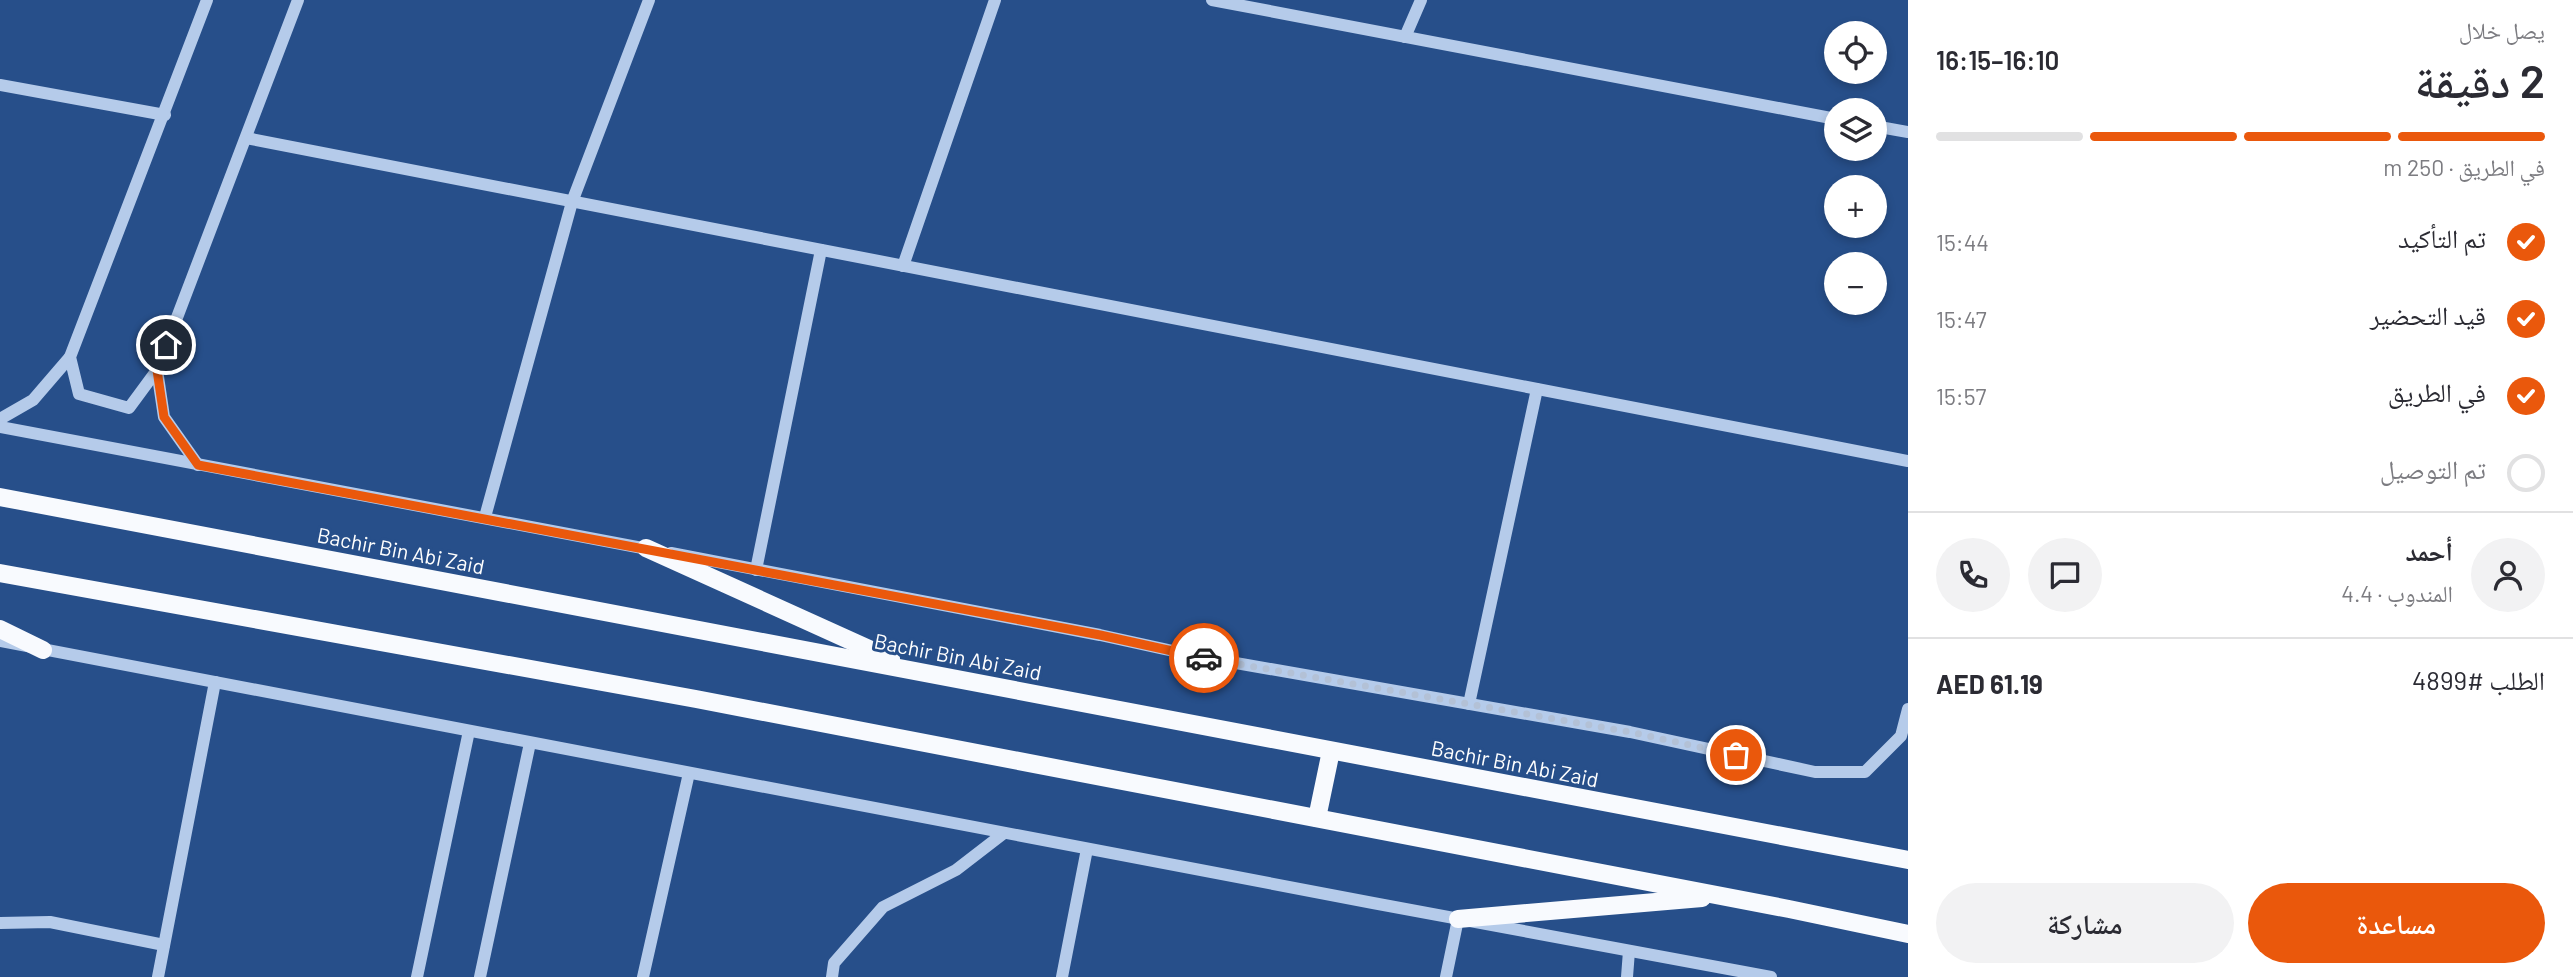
<!DOCTYPE html>
<html lang="ar">
<head>
<meta charset="utf-8">
<style>
  :root { --surface:#fff; --page:#f2f2f3; --text:#2b2b33; --muted:#7c7c81; --line:#e1e1e2; --accent:#ea580c }
  body { margin:0; font-family:Barlow,"Noto Naskh Arabic",sans-serif; background:var(--page); color:var(--text); direction:rtl; height:100vh; display:flex; flex-direction:column; font-size:26px; white-space:nowrap }
  * { box-sizing:border-box; margin:0 }
  p { font-size:23px; color:var(--muted) }
  .icon { flex:none; width:38px; height:38px; fill:none; stroke:currentColor; stroke-width:2; stroke-linecap:round; stroke-linejoin:round }
  .map { position:relative; flex:1; overflow:hidden; direction:ltr }
  .sheet { display:flex; flex-direction:column; background:var(--surface); width:665px }
  .sheet>* { flex:none }
  .fabs { position:absolute; left:1824px; top:21px; display:grid; gap:14px }
  .fabs a { display:grid; place-items:center; width:63px; height:63px; border-radius:50%; background:var(--surface); box-shadow:0 4px 10px #0003; font-size:35px }
  .pin { position:absolute; display:grid; place-items:center; width:60px; height:60px; color:#fff; margin:-30px; border:4px solid #fff; border-radius:50%; box-shadow:0 2px 7px #0007 }
  .courier { position:absolute; display:grid; place-items:center; width:70px; height:70px; margin:-35px; border:5px solid #ea580c; border-radius:50%; background:#fff; color:#222; box-shadow:0 2px 9px #0007 }
  .head em { font-style:normal; font-weight:600 }
  .head div { display:flex; flex-direction:column-reverse }
  .head { display:flex; align-items:center; justify-content:space-between; height:119px; padding:0 28px }
  h1 { font-size:46px; font-weight:600; line-height:52px }
  .bar { display:grid; grid-template-columns:repeat(4,1fr); gap:10px 7px; align-content:center; height:84px; padding:0 28px }
  .bar i { height:9px; border-radius:5px; background:var(--line) }
  .bar .active { background:var(--accent) }
  .bar p { grid-column:span 4 }
  .line { display:flex; align-items:center; gap:18px; padding:0 28px; border-top:2px solid var(--line) }
  .line div { flex:1 }
  .round { display:grid; place-items:center; flex:none; width:74px; height:74px; border-radius:37px; background:var(--page) }
  ol { padding:0 28px; list-style:none }
  li { display:flex; align-items:center; gap:21px; height:77px }
  li p { margin-inline-start:auto }
  li .icon { padding:7px; border-radius:50%; background:var(--accent); color:#fff; stroke-width:4 }
  li:last-child { color:var(--muted) }
  li i { width:38px; height:38px; border:4px solid var(--line); border-radius:50% }
  .primary-button { display:flex; gap:14px; margin-top:auto; padding:14px 28px }
  .primary-button a { flex:1; height:80px; border-radius:42px; background:var(--accent); color:#fff; font-size:28px; font-weight:600; line-height:80px; text-align:center }
  .primary-button a+a { background:var(--page); color:var(--text) }
  main { display:flex; flex:1; min-height:0 }
  .map>svg:first-child { display:block }
  .lines { fill:none; stroke-linecap:round; stroke-linejoin:round }
  .minor { stroke:#b5cbea; stroke-width:12 }
  .major { stroke:#f8fafe; stroke-width:18 }
  .done { stroke:#b3c1d6; stroke-width:7; stroke-dasharray:0 12.6 }
  .route { stroke:#ea580c; stroke-width:9 }
  .labels { text-anchor:middle; dominant-baseline:central; stroke-width:6; stroke-linejoin:round; paint-order:stroke }
  .street-label { font-size:21px; fill:#fff; stroke:#274f8a }
</style>
</head>
<body>
<main>
<section class="sheet">
<div class="head"><div><h1>2 دقيقة</h1><p>يصل خلال</p></div><em>16:10–16:15</em></div>
<div class="bar"><i class="active"></i><i class="active"></i><i class="active"></i><i></i><p>في الطريق · 250 m</p></div>
<ol>
<li><svg class="icon" aria-label="check" viewBox="0 0 24 24"><path d="M5 12l5 5 9-10"/></svg>تم التأكيد<p>15:44</p></li>
<li><svg class="icon" aria-label="check" viewBox="0 0 24 24"><path d="M5 12l5 5 9-10"/></svg>قيد التحضير<p>15:47</p></li>
<li><svg class="icon" aria-label="check" viewBox="0 0 24 24"><path d="M5 12l5 5 9-10"/></svg>في الطريق<p>15:57</p></li>
<li><i></i>تم التوصيل</li>
</ol>
<div class="line" style="height:126px"><a class="round"><svg class="icon" aria-label="person" viewBox="0 0 24 24"><circle cx="12" cy="8" r="4"/><path d="M4 21q1-7 8-7t8 7"/></svg></a><div><b>أحمد</b><p>المندوب · 4.4</p></div><a class="round"><svg class="icon" aria-label="chat" viewBox="0 0 24 24"><path d="M4 5h16v11H9l-5 4z"/></svg></a><a class="round"><svg class="icon" aria-label="phone" viewBox="0 0 24 24"><path d="M5 4h4l2 5-3 2q2 4 5 5l2-3 5 2v4C11 20 4 13 5 4z"/></svg></a></div>
<div class="line" style="height:91px"><div>الطلب #4899</div><b>AED 61.19</b></div>
<div class="primary-button"><a>مساعدة</a><a>مشاركة</a></div>
</section>
<div class="map">
<svg width="1908" height="977" viewBox="0 0 1908 977">
  <rect width="100%" height="100%" fill="#274f8a"/>
  <g class="lines">
    <g class="minor">
      <path d="M1212,0l624,119"/>
      <path d="M1405,37l16,-37"/>
      <path d="M0,85l165,30"/>
      <path d="M1874,126l34,6"/>
      <path d="M246,138l1662,323"/>
      <path d="M903,266l92,-266"/>
      <path d="M157,370l-28,38 -50,-14 -9,-37 137,-357"/>
      <path d="M0,419l33,-19 37,-43"/>
      <path d="M0,427l653,123"/>
      <path d="M198,465l-34,-48 -7,-47 141,-370"/>
      <path d="M485,517l87,-315 77,-202"/>
      <path d="M671,553l429,82 96,21 434,76 185,40h50l36,-36 7,-27"/>
      <path d="M756,570l65,-320"/>
      <path d="M0,641l1373,262 398,74"/>
      <path d="M1469,704l68,-315"/>
      <path d="M0,923l50,-1 114,23"/>
      <path d="M158,977l57,-295"/>
      <path d="M417,977l52,-246"/>
      <path d="M480,977l50,-234"/>
      <path d="M643,977l46,-204"/>
      <path d="M832,977l2,-14 49,-56 73,-37 48,-37"/>
      <path d="M1062,977l25,-128"/>
      <path d="M1446,977l12,-58"/>
      <path d="M1627,977l2,-26"/>
    </g>
    <g class="major">
      <path d="M0,497l1908,363"/>
      <path d="M646,548l245,111"/>
      <path d="M0,573l696,126 1093,210 119,25"/>
      <path d="M0,629l43,21"/>
      <path d="M1317,818l14,-67"/>
      <path d="M1458,919l244,-21"/>
    </g>
  </g>
  <g class="lines">
    <path class="done" d="M1204,658l426,74 106,23"/>
    <path class="route" d="M166,345l-9,25 7,47 34,48 902,170 104,23"/>
  </g>
  <g class="labels">
    <g class="street-label">
      <text transform="translate(401 550) rotate(11)">Bachir Bin Abi Zaid</text>
      <text transform="translate(958 656) rotate(11)">Bachir Bin Abi Zaid</text>
      <text transform="translate(1515 763) rotate(11)">Bachir Bin Abi Zaid</text>
    </g>
  </g>
</svg>
<div class="fabs">
<a><svg class="icon" aria-label="locate" viewBox="0 0 24 24"><circle cx="12" cy="12" r="6"/><path d="M12 2v4M12 18v4M2 12h4M18 12h4"/></svg></a>
<a><svg class="icon" aria-label="layers" viewBox="0 0 24 24"><path d="M12 4l9 5-9 5-9-5zM3 14l9 5 9-5"/></svg></a>
<a>+</a>
<a>−</a>
</div>
<div class="pin" style="left:1736px;top:755px;background:#ea580c"><svg class="icon" aria-label="bag" viewBox="0 0 24 24"><path d="M5 8h14l-1 12H6zM9 8a3 3 0 0 1 6 0"/></svg></div>
<div class="pin" style="left:166px;top:345px;background:#1f2937"><svg class="icon" aria-label="home" viewBox="0 0 24 24"><path d="M3 11l9-7 9 7M6 9v11h12V9"/></svg></div>
<div class="courier" style="left:1204px;top:658px"><svg class="icon" aria-label="car" viewBox="0 0 24 24"><path d="M5 17H2v-5l4-1 3-4h7l3 4 3 1v5h-3M9 17h6M6 11h13"/><circle cx="7" cy="17" r="2"/><circle cx="17" cy="17" r="2"/></svg></div>
</div>
</main>
</body>
</html>
